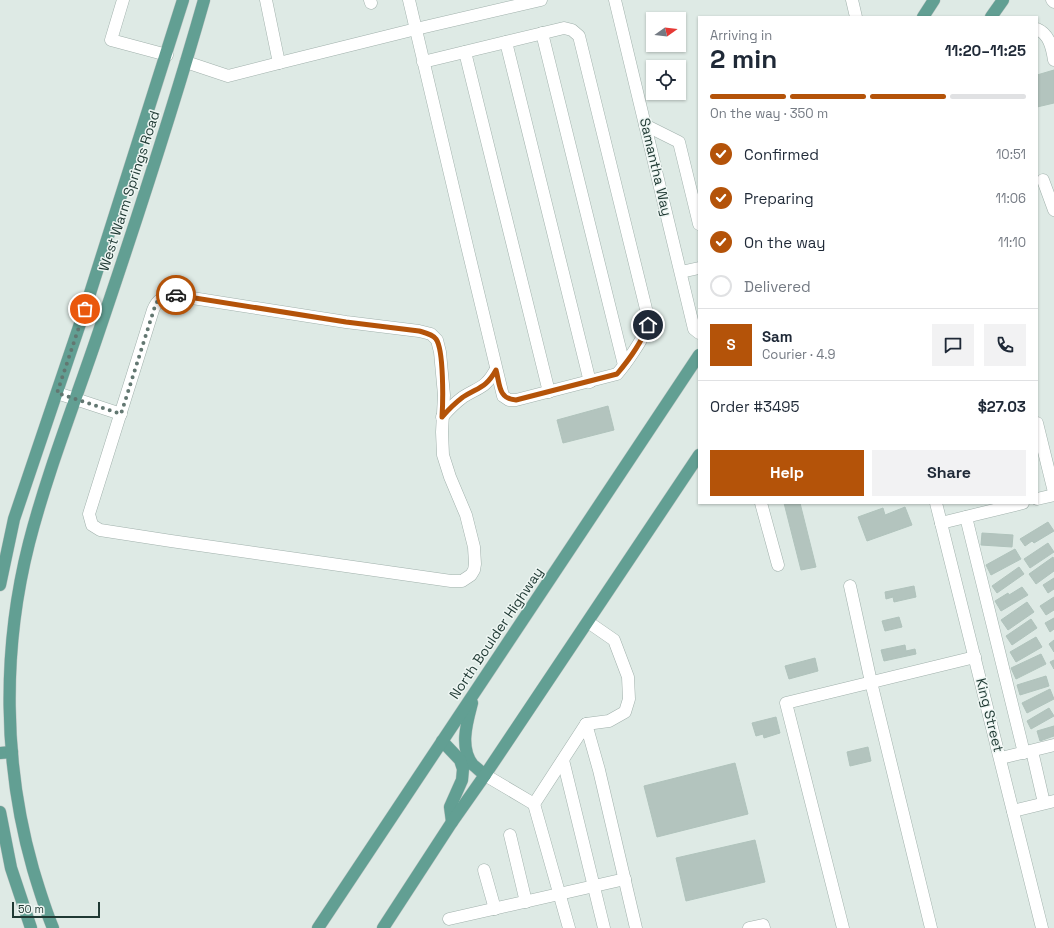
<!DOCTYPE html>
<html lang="en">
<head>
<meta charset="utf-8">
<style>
  :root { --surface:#fff; --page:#f2f2f3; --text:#1f2937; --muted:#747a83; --line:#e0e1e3; --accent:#b45309 }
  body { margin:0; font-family:"Space Grotesk",sans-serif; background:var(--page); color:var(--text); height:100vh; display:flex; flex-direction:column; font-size:15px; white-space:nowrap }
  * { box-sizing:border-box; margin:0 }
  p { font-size:13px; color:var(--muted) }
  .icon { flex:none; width:22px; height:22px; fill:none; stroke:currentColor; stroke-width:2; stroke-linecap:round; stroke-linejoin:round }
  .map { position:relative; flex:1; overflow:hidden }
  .panel { position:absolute; left:698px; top:16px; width:340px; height:488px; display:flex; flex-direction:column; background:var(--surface); border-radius:0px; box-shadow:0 1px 3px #0004 }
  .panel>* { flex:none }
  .needle { width:26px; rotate:76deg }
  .buttons { position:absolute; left:646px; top:12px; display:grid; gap:8px }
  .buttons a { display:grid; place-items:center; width:40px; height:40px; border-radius:0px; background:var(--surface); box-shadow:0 1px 3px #0004; font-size:20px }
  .scale { position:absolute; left:12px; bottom:10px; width:88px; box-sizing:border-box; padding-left:4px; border:2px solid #1f3933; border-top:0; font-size:11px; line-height:14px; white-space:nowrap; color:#1f3933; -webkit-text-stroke:3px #eef6f3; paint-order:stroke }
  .pin { position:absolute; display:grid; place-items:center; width:34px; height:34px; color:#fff; margin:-17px; border:2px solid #fff; border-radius:50%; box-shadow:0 1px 4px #0007 }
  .courier { position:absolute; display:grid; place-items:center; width:40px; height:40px; margin:-20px; border:3px solid #b45309; border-radius:50%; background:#fff; color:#222; box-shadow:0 1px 5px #0007 }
  .summary em { font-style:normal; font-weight:700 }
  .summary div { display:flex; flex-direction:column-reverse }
  .summary { display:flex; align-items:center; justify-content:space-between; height:68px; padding:0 12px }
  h1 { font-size:26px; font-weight:700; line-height:30px }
  .bar { display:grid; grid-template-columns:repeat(4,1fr); gap:6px 4px; align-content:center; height:48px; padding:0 12px }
  .bar i { height:5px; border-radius:3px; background:var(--line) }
  .bar .selected { background:var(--accent) }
  .bar p { grid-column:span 4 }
  .line { display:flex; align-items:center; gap:10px; padding:0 12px; border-top:1px solid var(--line) }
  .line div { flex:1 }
  .round { display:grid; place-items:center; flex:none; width:42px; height:42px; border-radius:0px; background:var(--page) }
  ol { padding:0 12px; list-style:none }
  li { display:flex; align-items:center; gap:12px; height:44px }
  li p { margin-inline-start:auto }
  li .icon { padding:4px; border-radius:50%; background:var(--accent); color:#fff; stroke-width:4 }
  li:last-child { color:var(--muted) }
  li i { width:22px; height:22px; border:2px solid var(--line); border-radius:50% }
  .cta { display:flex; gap:8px; margin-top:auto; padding:8px 12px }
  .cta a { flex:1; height:46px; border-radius:0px; background:var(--accent); color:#fff; font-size:16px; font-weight:700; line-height:46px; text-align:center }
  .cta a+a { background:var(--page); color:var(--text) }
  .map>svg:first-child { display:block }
  .building { fill:#b3c4be; stroke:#b0c3bc }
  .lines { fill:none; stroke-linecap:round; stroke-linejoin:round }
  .minor-casing { stroke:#a1b1ac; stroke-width:13 }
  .major-casing { stroke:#bcc4c2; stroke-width:13 }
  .minor { stroke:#fff; stroke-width:12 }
  .major { stroke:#629f93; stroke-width:12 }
  .done { stroke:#627771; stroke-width:4; stroke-dasharray:0 7.2 }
  .route { stroke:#b45309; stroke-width:5 }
  .labels { text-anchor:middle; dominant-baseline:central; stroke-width:3; stroke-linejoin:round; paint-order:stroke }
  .street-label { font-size:14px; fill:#1f3933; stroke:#eef6f3 }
</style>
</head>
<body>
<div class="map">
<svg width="1054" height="928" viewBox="0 0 1054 928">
  <rect width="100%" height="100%" fill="#deeae5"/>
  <g class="building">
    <path d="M1054,70v33l-17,4v-32z"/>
    <path d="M608,406l6,24 -51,13 -6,-23z"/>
    <path d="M784,503h16l16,64 -15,3z"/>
    <path d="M905,507l7,18 -45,16 -9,-24 25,-9 2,7z"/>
    <path d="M1048,522l6,9 -20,12 -2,-2 -7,5 -5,-7z"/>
    <path d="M982,533l31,2 -1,12 -31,-2z"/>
    <path d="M1048,543l6,9 -24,16 -6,-9z"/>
    <path d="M1015,549l6,10 -30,16 -5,-10z"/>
    <path d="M1053,557l1,2v12l-18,13 -7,-10z"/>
    <path d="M1019,567l5,7 -27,19 -5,-7z"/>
    <path d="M1054,578v11l-6,4 -5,-8z"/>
    <path d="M914,586l2,11 -22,5 -1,-5 -7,2 -1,-7z"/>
    <path d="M1022,587l6,8 -27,16 -6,-10 13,-8 1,2z"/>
    <path d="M1054,597v13l-8,5 -6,-9z"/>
    <path d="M1027,602l7,10 -26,18 -7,-10z"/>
    <path d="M899,617l3,10 -17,4 -3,-10z"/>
    <path d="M1054,618v11l-4,3 -5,-9z"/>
    <path d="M1031,619l6,9 -25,17 -6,-9z"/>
    <path d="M1036,637l6,10 -26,15 -6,-10z"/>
    <path d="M1054,640v12l-5,-8z"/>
    <path d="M905,645l1,6 9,-2 1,5 -32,7 -3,-11z"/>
    <path d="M1041,654l5,10 -30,15 -5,-11z"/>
    <path d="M815,658l3,13 -29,8 -4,-13z"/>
    <path d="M1054,660v9l-4,-7z"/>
    <path d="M1046,676l3,10 -29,9 -3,-10z"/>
    <path d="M1050,689l4,10 -27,14 -5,-10z"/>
    <path d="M1049,708l5,8 -23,13 -4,-8z"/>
    <path d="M776,717l4,16 -16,5 -1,-4 -7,2 -4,-13z"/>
    <path d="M1054,726v10l-14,5 -3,-10z"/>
    <path d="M868,747l3,14 -21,5 -3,-14z"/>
    <path d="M735,763l13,51 -91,23 -13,-51z"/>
    <path d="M755,840l10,42 -79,19 -10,-43z"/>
  </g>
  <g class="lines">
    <defs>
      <g id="minor">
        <path d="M123,0l-12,40 56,15"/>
        <path d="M370,0l1,3"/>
        <path d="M409,0l58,246 36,150 6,4h7l101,-26c8,-9 27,-36 30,-47 1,-3 1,-6 1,-10l-69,-281 -7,-6 -8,-2 -141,34"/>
        <path d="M615,0l79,329 5,4"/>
        <path d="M852,0l4,17"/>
        <path d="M1052,0l2,2"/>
        <path d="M1037,29c12,5 15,18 17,31"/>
        <path d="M542,33l82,332"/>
        <path d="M506,42l84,340"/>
        <path d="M465,52l84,340"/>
        <path d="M186,62l42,14 51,-13 -13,-63"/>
        <path d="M279,63l137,-34 125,-29"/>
        <path d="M645,125l34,17 20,82"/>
        <path d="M1043,180l11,30"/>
        <path d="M681,272l18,-4"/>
        <path d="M173,295l173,27 73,9 12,3 6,6 3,12 4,43 -2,37 1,23 7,22 16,38 8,32 1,17 -1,6 -3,5 -9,6h-11l-280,-40 -71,-11 -8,-5 -3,-11 64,-204c4,-10 9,-13 20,-15z"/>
        <path d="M57,393l64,21"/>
        <path d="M442,417c7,-8 13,-14 21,-20 16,-10 23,-9 33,-28"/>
        <path d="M1037,423l17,69"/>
        <path d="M1037,499l17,-4"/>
        <path d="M761,503l17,62"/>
        <path d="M936,503l106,425"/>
        <path d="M966,517l58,236"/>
        <path d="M941,523l82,-20"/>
        <path d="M850,586l21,96 60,246"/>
        <path d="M586,724l23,-3 16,-9 4,-13 -1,-22 -14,-37 -26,-18"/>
        <path d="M1032,751l12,52"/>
        <path d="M1001,758l53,-13"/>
        <path d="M563,760l41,168"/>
        <path d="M485,775l49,29 35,124"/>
        <path d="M534,804l52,-80 13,46 37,158"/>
        <path d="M1013,811l41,-10"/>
        <path d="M510,835l16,67"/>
        <path d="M484,870l11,39"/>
        <path d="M449,919l176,-40"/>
        <path d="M749,928l14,-3 1,3"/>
        <path d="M843,928l-57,-225 189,-46"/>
      </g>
      <g id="major">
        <path d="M923,17l11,-17"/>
        <path d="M991,17l12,-17"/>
        <path d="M0,585l14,-66 71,-210 98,-309"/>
        <path d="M472,703c-5,19 -13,45 1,62 4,3 8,7 12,10"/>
        <path d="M442,741l18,19 3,9 -1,11 -12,27 2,15"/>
        <path d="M0,753l12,-1"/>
        <path d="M0,812l11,56 20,60"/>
        <path d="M53,928c-8,-19 -14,-39 -20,-59 -30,-105 -31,-220 -4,-326 18,-70 45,-138 68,-206 38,-112 75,-224 107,-337"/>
        <path d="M318,928l381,-573"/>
        <path d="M383,928l69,-106 33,-47 214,-320"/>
      </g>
    </defs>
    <use href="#minor" class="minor-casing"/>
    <use href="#major" class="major-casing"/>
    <use href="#minor" class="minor"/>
    <use href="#major" class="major"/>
  </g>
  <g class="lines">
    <path class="done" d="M85,309l-28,84 64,21 35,-111c6,-6 11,-8 20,-8"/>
    <path class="route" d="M176,295l170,27 73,9c7,2 13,3 17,8 8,11 7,63 6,78 7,-8 13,-14 21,-20 16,-10 23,-9 33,-27 4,14 2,29 20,30l101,-26c11,-13 25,-33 31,-49"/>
  </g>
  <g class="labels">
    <g class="street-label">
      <text transform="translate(656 167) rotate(77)">Samantha Way</text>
      <text transform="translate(129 191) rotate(-72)">West Warm Springs Road</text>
      <text transform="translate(496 633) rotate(-56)">North Boulder Highway</text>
      <text transform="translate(990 715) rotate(76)">King Street</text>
    </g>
  </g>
</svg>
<div class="buttons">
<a><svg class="needle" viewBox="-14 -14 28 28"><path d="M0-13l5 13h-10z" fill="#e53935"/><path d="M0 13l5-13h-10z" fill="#747a83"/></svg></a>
<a><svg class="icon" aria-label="locate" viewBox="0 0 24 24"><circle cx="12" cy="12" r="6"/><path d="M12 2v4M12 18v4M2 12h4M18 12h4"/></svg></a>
</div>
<div class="scale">50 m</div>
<div class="pin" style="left:85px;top:309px;background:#ea580c"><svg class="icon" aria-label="bag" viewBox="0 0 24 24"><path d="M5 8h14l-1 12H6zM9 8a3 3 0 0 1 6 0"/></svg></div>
<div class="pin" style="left:648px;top:325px;background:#1f2937"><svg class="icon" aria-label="home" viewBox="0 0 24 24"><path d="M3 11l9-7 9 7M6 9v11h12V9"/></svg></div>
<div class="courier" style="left:176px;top:295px"><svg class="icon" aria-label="car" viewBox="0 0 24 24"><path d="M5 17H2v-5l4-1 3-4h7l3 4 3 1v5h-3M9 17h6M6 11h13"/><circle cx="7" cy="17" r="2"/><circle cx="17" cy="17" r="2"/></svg></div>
<section class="panel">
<div class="summary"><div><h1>2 min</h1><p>Arriving in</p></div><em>11:20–11:25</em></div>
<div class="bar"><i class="selected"></i><i class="selected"></i><i class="selected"></i><i></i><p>On the way · 350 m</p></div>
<ol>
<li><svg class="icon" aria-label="check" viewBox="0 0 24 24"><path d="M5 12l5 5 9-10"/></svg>Confirmed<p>10:51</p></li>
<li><svg class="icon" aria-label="check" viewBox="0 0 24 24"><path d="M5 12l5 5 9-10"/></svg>Preparing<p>11:06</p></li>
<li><svg class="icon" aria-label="check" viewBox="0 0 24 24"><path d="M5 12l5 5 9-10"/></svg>On the way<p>11:10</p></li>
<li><i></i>Delivered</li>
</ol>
<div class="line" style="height:72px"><b class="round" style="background:var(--accent);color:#fff">S</b><div><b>Sam</b><p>Courier · 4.9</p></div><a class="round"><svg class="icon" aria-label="chat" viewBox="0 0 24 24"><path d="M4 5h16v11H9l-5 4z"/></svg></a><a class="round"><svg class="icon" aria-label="phone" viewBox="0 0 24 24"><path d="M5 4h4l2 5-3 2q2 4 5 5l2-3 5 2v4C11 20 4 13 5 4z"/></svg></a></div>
<div class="line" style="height:52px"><div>Order #3495</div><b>$27.03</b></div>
<div class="cta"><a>Help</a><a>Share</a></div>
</section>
</div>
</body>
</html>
